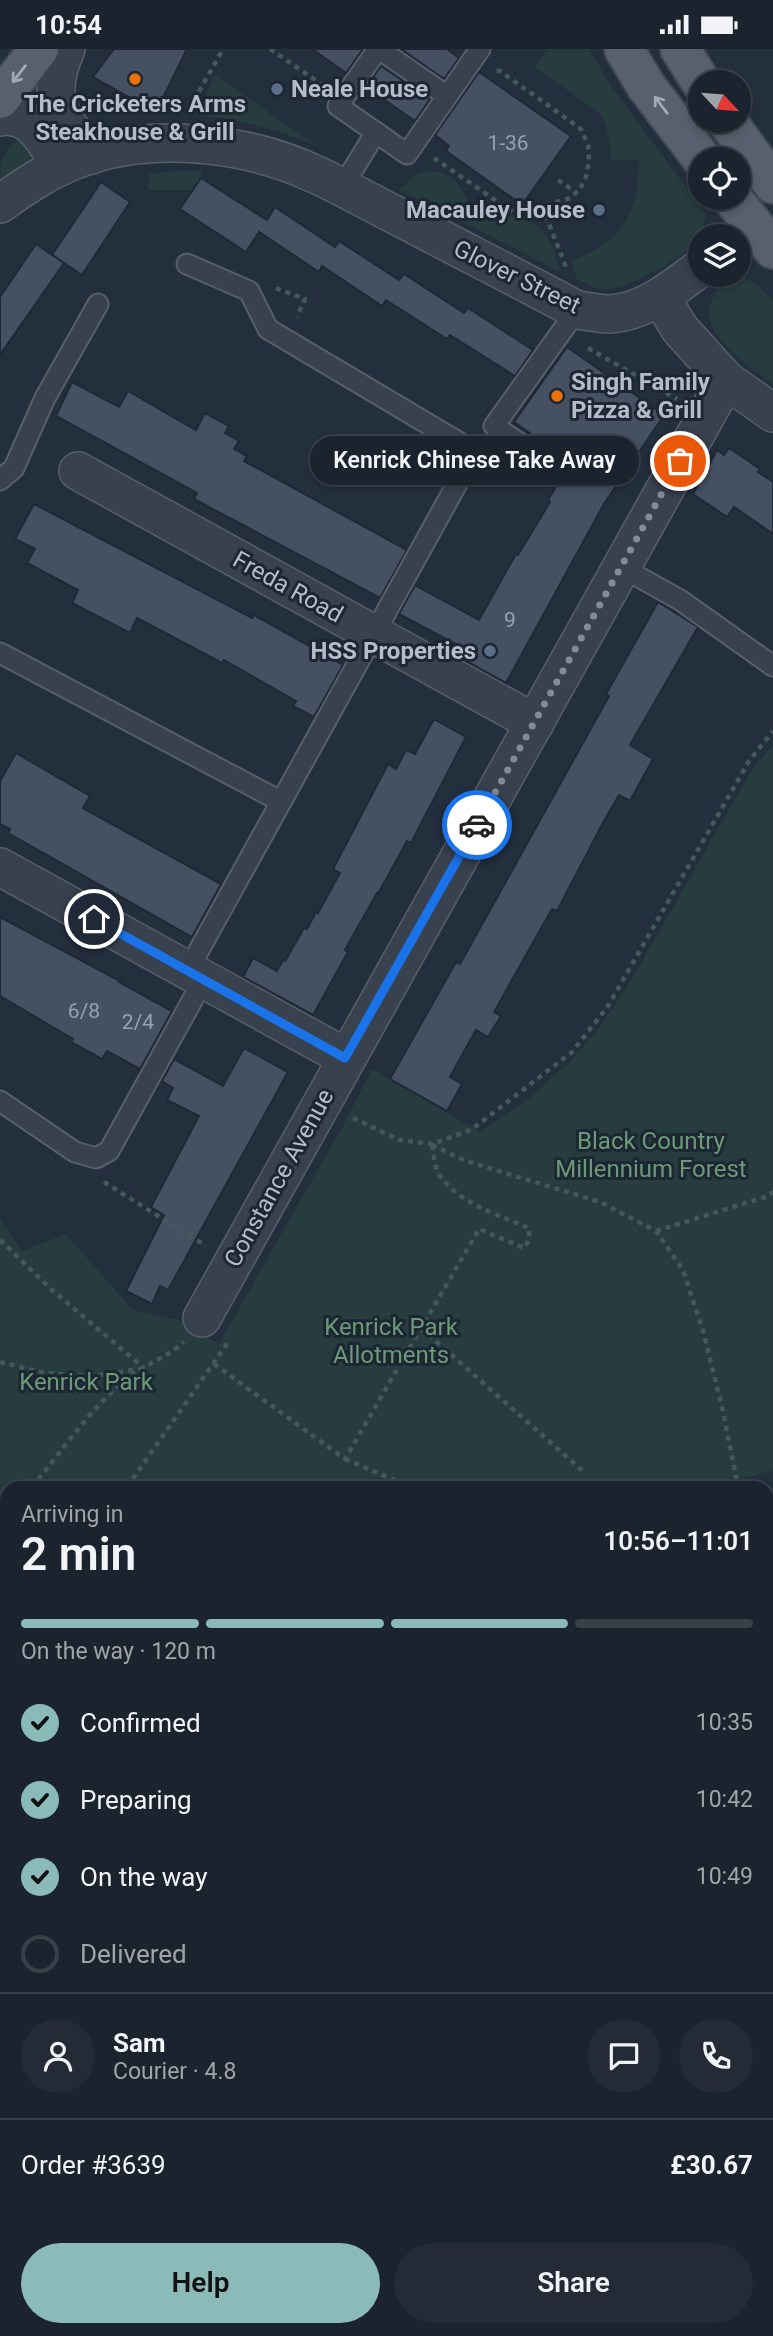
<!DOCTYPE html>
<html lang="en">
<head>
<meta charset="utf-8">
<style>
  :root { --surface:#1b232e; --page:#242b36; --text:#f1f3f6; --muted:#a0a4aa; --line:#39404a; --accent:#8bbbb9 }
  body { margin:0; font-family:Roboto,sans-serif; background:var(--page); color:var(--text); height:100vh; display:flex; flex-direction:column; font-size:26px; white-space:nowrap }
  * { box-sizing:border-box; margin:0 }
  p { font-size:23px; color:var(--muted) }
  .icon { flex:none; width:38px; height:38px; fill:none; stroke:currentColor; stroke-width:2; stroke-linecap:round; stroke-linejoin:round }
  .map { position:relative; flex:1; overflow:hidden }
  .sheet { position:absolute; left:0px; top:1432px; width:774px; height:856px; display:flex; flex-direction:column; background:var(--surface); border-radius:21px 21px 0 0; box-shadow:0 4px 10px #0003,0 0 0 2px var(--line) }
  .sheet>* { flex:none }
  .needle { width:46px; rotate:116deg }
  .tools { position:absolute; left:688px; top:21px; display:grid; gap:14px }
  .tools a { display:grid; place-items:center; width:63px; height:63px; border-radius:50%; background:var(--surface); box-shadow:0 4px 10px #0003,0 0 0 2px var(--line); font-size:35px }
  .pin { position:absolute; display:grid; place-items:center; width:60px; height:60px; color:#fff; margin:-30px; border:4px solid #fff; border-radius:50%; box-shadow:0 2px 7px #0007 }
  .courier { position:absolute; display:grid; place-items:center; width:70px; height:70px; margin:-35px; border:5px solid #1a73e8; border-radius:50%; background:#fff; color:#222; box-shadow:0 2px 9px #0007 }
  .bubble { position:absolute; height:49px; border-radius:24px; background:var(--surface); box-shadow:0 4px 10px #0003,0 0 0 2px var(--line); font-size:23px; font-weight:600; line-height:49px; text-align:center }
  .headline em { font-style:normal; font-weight:600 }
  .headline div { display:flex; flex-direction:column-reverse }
  .headline { display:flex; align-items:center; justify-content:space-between; height:119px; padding:0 21px }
  h1 { font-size:46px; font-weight:600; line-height:52px }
  .bar { display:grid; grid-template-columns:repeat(4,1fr); gap:10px 7px; align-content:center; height:84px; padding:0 21px }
  .bar i { height:9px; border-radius:5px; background:var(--line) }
  .bar .active { background:var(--accent) }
  .bar p { grid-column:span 4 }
  .line { display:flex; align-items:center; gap:18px; padding:0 21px; border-top:2px solid var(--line) }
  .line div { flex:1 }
  .round { display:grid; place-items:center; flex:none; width:74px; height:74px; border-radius:37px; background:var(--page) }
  ol { padding:0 21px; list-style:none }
  li { display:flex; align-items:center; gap:21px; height:77px }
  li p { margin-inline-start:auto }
  li .icon { padding:7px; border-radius:50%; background:var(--accent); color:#111; stroke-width:4 }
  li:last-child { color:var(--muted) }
  li i { width:38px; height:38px; border:4px solid var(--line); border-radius:50% }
  .action { display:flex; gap:14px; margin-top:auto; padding:14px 21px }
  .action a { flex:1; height:80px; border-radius:42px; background:var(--accent); color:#111; font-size:28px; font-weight:600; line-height:80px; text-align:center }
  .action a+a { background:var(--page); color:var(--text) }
  .status { display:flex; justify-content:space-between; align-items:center; height:49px; padding:0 35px; background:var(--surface); direction:ltr }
  .status svg { height:19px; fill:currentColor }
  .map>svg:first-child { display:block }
  .green { fill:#263c3f }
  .building { fill:#455162; stroke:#1f2835; stroke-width:2 }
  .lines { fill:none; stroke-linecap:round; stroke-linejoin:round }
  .lane-casing { stroke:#565f6c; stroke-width:23 }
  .street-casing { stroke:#565f6c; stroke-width:40 }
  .primary-casing { stroke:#414a57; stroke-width:42 }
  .path { stroke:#44595c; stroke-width:4.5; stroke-dasharray:5 5; stroke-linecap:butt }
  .lane { stroke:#38414e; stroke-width:19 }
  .street { stroke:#38414e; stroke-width:37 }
  .primary { stroke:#56606e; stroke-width:38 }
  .tram { stroke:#5a6575; stroke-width:2 }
  .oneway { stroke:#a1aab7 }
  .done { stroke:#828b98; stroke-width:7; stroke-dasharray:0 12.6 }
  .route { stroke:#1a73e8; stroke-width:9 }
  .food-dot { fill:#e8710a; stroke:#1d2633; stroke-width:2.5 }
  .service-dot { fill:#5c6f8a; stroke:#1d2633; stroke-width:2.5 }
  .labels { text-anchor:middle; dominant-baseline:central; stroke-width:6; stroke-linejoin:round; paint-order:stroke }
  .number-label { font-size:21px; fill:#98a1af }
  .poi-label { font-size:24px; font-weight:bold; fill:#b4bcc9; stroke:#1d2633; text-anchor:start }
  .street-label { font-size:24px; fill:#b4bcc9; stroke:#1d2633 }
  .park-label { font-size:24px; fill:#6b9a76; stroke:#1d2633 }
</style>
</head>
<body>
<div class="status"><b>10:54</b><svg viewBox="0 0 49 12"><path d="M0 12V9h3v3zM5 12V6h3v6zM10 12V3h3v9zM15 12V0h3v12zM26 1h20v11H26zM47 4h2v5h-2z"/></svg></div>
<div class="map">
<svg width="773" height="2287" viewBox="0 0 773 2287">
  <rect width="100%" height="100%" fill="#242f3e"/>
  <g class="green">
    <path d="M547,0h42l22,37 94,127c0,9 -1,19 -6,26 -11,17 -70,49 -91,50 -11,1 -21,-5 -31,-10l-5,-18c49,-20 69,-48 66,-101h-26l-6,-36 -8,-12 -63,-45z"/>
    <path d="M214,25l103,72c-41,-16 -70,-26 -114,-30l4,-24z"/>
    <path d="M25,85l7,18 -5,12 -27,17c0,-25 5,-31 25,-47z"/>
    <path d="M202,121l-1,8 -9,12h-44l1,-17z"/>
    <path d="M426,122c28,0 41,17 44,43 47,-1 82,2 89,57l-113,-57 2,-5 -20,-10 -2,4 -27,-13 16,-15z"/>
    <path d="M735,227c18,2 27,12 38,25v84c-19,-15 -52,-39 -62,-61 -4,-8 -2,-18 2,-26 4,-12 10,-18 22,-22z"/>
    <path d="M773,696v726l-64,16h-702v277l-7,4v-549l22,32 44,-17 67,76 45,10 41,24 125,-220 28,-55 108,63 48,-33 43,-38 31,-37 27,-40 124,-216z"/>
    <path d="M773,1527v78l-6,2v-78z"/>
    <path d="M7,1818v71l-7,3v-70z"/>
  </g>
  <g class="building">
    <path d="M114,0h73l-31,63 -63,-35z"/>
    <path d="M312,0h51l-17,24z"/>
    <path d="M401,0h46l12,9 -15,21z"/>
    <path d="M381,17l49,33 -15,22 -49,-34z"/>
    <path d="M479,23l92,64 -49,69 -76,-54 3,-5 -14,-11z"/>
    <path d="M201,129l66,42 8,-13 60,40 4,-6 60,39 5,-6 60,39 4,-5 65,42 -18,26 -65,-41 -3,4 -61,-39 -4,6 -60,-40 -3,6 -60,-40 -13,20 -66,-43z"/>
    <path d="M101,133l29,20 -48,73 -30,-20z"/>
    <path d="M36,195l28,19 -64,92v-58z"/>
    <path d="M567,298l97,68 -60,89 -98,179 -51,-28 4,-9 -60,-32 16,-29 64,35 37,-66 2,1 32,-53 -2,-2 10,-17 8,3 11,-6 1,-6 -5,-10 -59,-42z"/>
    <path d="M72,333l47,25 9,-16 68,39 9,-17 24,13 -4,7 14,8 -5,8 13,7 -3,5 163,89 -27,48 -186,-99 3,-6 -141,-77z"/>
    <path d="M729,399l31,21 -2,3 15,10v52l-39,-27 -7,10 -34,-23 24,-44 7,5z"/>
    <path d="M34,455l218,114 2,-3 89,50 -29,52 -21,-11 3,-5 -72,-41 -2,3 -85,-45 -7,15 -58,-30 6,-13 -51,-27 8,-14 -20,-10z"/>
    <path d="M658,553l40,25 -68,118 23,14 -23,42 -11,-6 -14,24 -48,92 -5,-2 -58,103 7,4 -13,21 -12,-7 -26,47 12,7 -15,27 -57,-32 66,-117 4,2 149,-268 -3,-2z"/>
    <path d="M434,670l32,18 -55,106 -4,-2 -29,53 -1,-1 -32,57 3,2 -35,63 -70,-38 10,-19 24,13 6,-11 2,1 19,-33 3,1 9,-17 2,1 22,-40 -7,-4 55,-105 8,5 10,-19 9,4z"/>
    <path d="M16,704l74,43 -7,12 138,76 -29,53 -184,-104 2,-4 -10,-5v-43z"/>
    <path d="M0,868l120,64 -1,1 53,29 -32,58 -33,-18 -5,8 -31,-17 2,-3 -73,-43z"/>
    <path d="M244,999l44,24 -120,218 -8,-4 -8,18 -26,-13 38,-76 -13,-8 48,-91 -32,-16 6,-12 -11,-7 12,-22 49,27z"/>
  </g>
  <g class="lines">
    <defs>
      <g id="lane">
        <path d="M378,0l-40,57 69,48 73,-105"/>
        <path d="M379,0l68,47"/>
        <path d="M341,140l35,-57"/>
        <path d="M187,215l62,27 19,38 197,117 8,9 -285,515"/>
        <path d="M566,425l-72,-48 83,-116"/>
        <path d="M0,431l14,-12 31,-70 53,-94"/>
        <path d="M621,518l59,33 93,66"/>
        <path d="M0,604l280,148"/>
        <path d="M0,1052l75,51 21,6 13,-7 95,-172"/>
      </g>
      <g id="street">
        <path d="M66,0c-22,50 -6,68 26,106"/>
        <path d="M0,68c32,-6 47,27 60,50"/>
        <path d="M0,155c25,-18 50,-35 78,-45 73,-28 169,-17 239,16 30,14 60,31 90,46 57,30 114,59 170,89 10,1 23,4 33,4 35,-2 63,-26 90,-46"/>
        <path d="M661,249l19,31 46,51 47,33"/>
        <path d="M78,422l457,252"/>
        <path d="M0,818l345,190"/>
        <path d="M202,1269l524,-938"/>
        <path d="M766,1760l7,-2"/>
        <path d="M766,2154l7,-5"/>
        <path d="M140,2280c16,7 26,7 42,0"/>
        <path d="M335,2280l4,7"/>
        <path d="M593,2287l9,-7"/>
      </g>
      <g id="primary">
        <path d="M624,0l22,37 56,73"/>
        <path d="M680,0l21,33"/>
        <path d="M0,50l39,-50"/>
        <path d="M727,72l46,63"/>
        <path d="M732,149l41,51"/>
      </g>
    </defs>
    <use href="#lane" class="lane-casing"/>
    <use href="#street" class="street-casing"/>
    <use href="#primary" class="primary-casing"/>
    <g class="path">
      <path d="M270,0l54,37"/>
      <path d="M197,62v-16l26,-46"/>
      <path d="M434,109l80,55 57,-15 9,-9 6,-12 3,-16 -1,-16 -7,-16 -81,-58 -7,-1"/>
      <path d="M558,131l19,13"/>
      <path d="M542,157l24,61"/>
      <path d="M276,239l29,11 -8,18"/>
      <path d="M588,299l89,51"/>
      <path d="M353,1069l46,22 33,4 39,-14 101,-78 36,-46 141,-245 24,-30"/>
      <path d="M432,1096l34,16 134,41 56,29 27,39 20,61 20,80 15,76"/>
      <path d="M104,1133l102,64"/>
      <path d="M656,1182l109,-34 8,-5"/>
      <path d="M0,1191l52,50 92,78"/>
      <path d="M421,1279l163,144"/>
      <path d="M0,1313l44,11 49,3 47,-7"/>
      <path d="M214,1315l131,95 134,-230 45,19 5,-8v-12c-30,-13 -69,-24 -89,-52 -6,-8 -6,-22 -8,-32"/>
      <path d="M345,1410l66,28"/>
      <path d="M32,1438c31,-37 58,-79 97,-110 17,-13 38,-20 55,-35"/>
      <path d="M127,1438l102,-146"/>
      <path d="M766,1444l7,-2"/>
      <path d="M0,1473l7,-7"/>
      <path d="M0,1729l7,-3"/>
      <path d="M0,2150l7,-4"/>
    </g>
    <use href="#lane" class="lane"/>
    <use href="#street" class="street"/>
    <use href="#primary" class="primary"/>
    <g class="tram">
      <path d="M766,1500l7,-2"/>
      <path d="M766,1514l7,-2"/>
      <path d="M0,1789l7,-3"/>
      <path d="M0,1805l7,-3"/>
    </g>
  </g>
  <defs><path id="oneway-shaft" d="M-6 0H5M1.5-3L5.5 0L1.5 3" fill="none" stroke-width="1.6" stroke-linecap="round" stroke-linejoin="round" transform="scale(1.75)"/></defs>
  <g class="oneway">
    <use href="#oneway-shaft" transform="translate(19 25) rotate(128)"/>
    <use href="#oneway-shaft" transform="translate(661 56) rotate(-127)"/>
  </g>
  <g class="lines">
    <path class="done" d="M477,776l203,-364"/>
    <path class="route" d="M94,870l251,139 132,-233"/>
  </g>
  <g class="food-dot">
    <circle cx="135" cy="30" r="7"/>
    <circle cx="557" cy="347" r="7"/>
  </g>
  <g class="service-dot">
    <circle cx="277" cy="40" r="7"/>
    <circle cx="599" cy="161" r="7"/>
    <circle cx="490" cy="602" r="7"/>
  </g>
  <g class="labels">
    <g class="number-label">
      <text x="508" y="94">1-36</text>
      <text x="510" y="571">9</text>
      <text x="84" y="962">6/8</text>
      <text x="138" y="973">2/4</text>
    </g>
    <g class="poi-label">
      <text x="291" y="40">Neale House</text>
      <text x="135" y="55" text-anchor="middle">The Cricketers Arms<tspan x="135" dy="28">Steakhouse &amp; Grill</tspan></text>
      <text x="585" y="161" text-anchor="end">Macauley House</text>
      <text x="571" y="333">Singh Family<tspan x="571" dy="28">Pizza &amp; Grill</tspan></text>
      <text x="476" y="602" text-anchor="end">HSS Properties</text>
    </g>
    <g class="street-label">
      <text transform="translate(517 228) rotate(26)">Glover Street</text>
      <text transform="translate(288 538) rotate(29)">Freda Road</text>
      <text transform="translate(279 1129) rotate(-61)">Constance Avenue</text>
    </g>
    <g class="park-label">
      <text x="651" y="1092">Black Country<tspan x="651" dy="28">Millennium Forest</tspan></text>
      <text x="391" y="1278">Kenrick Park<tspan x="391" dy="28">Allotments</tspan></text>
      <text x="86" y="1333">Kenrick Park</text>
    </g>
  </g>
</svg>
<div class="tools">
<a><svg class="needle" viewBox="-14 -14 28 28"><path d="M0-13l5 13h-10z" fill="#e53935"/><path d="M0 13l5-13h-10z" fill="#a0a4aa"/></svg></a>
<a><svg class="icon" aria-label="locate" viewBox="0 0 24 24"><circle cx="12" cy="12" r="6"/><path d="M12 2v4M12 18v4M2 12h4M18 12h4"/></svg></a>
<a><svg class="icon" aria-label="layers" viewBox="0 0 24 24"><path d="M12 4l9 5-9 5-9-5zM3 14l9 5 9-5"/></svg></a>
</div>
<div class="pin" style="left:680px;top:412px;background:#ea580c"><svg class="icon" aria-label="bag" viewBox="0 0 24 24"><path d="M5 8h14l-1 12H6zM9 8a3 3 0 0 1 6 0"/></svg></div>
<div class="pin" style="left:94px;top:870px;background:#1f2937"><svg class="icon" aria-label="home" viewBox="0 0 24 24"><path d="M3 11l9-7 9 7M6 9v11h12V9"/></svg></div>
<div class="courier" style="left:477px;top:776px"><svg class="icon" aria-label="car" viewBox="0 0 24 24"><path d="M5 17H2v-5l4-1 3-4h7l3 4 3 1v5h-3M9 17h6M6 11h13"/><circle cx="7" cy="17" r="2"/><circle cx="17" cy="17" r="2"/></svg></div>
<div class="bubble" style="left:310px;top:387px;width:329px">Kenrick Chinese Take Away</div>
<section class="sheet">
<div class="headline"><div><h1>2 min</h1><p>Arriving in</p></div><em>10:56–11:01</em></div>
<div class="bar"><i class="active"></i><i class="active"></i><i class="active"></i><i></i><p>On the way · 120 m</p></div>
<ol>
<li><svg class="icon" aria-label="check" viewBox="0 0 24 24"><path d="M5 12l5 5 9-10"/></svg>Confirmed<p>10:35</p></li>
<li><svg class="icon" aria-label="check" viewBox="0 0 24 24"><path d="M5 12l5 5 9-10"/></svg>Preparing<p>10:42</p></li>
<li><svg class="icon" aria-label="check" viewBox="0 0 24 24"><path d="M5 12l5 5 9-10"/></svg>On the way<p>10:49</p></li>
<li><i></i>Delivered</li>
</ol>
<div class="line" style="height:126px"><a class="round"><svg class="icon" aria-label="person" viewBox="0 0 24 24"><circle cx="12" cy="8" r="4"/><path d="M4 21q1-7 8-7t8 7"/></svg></a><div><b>Sam</b><p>Courier · 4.8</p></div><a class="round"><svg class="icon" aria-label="chat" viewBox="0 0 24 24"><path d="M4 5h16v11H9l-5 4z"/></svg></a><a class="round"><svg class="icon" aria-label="phone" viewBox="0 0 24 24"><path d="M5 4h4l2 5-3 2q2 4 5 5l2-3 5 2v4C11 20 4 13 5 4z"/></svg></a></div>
<div class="line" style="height:91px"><div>Order #3639</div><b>£30.67</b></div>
<div class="action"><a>Help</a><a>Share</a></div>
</section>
</div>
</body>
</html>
